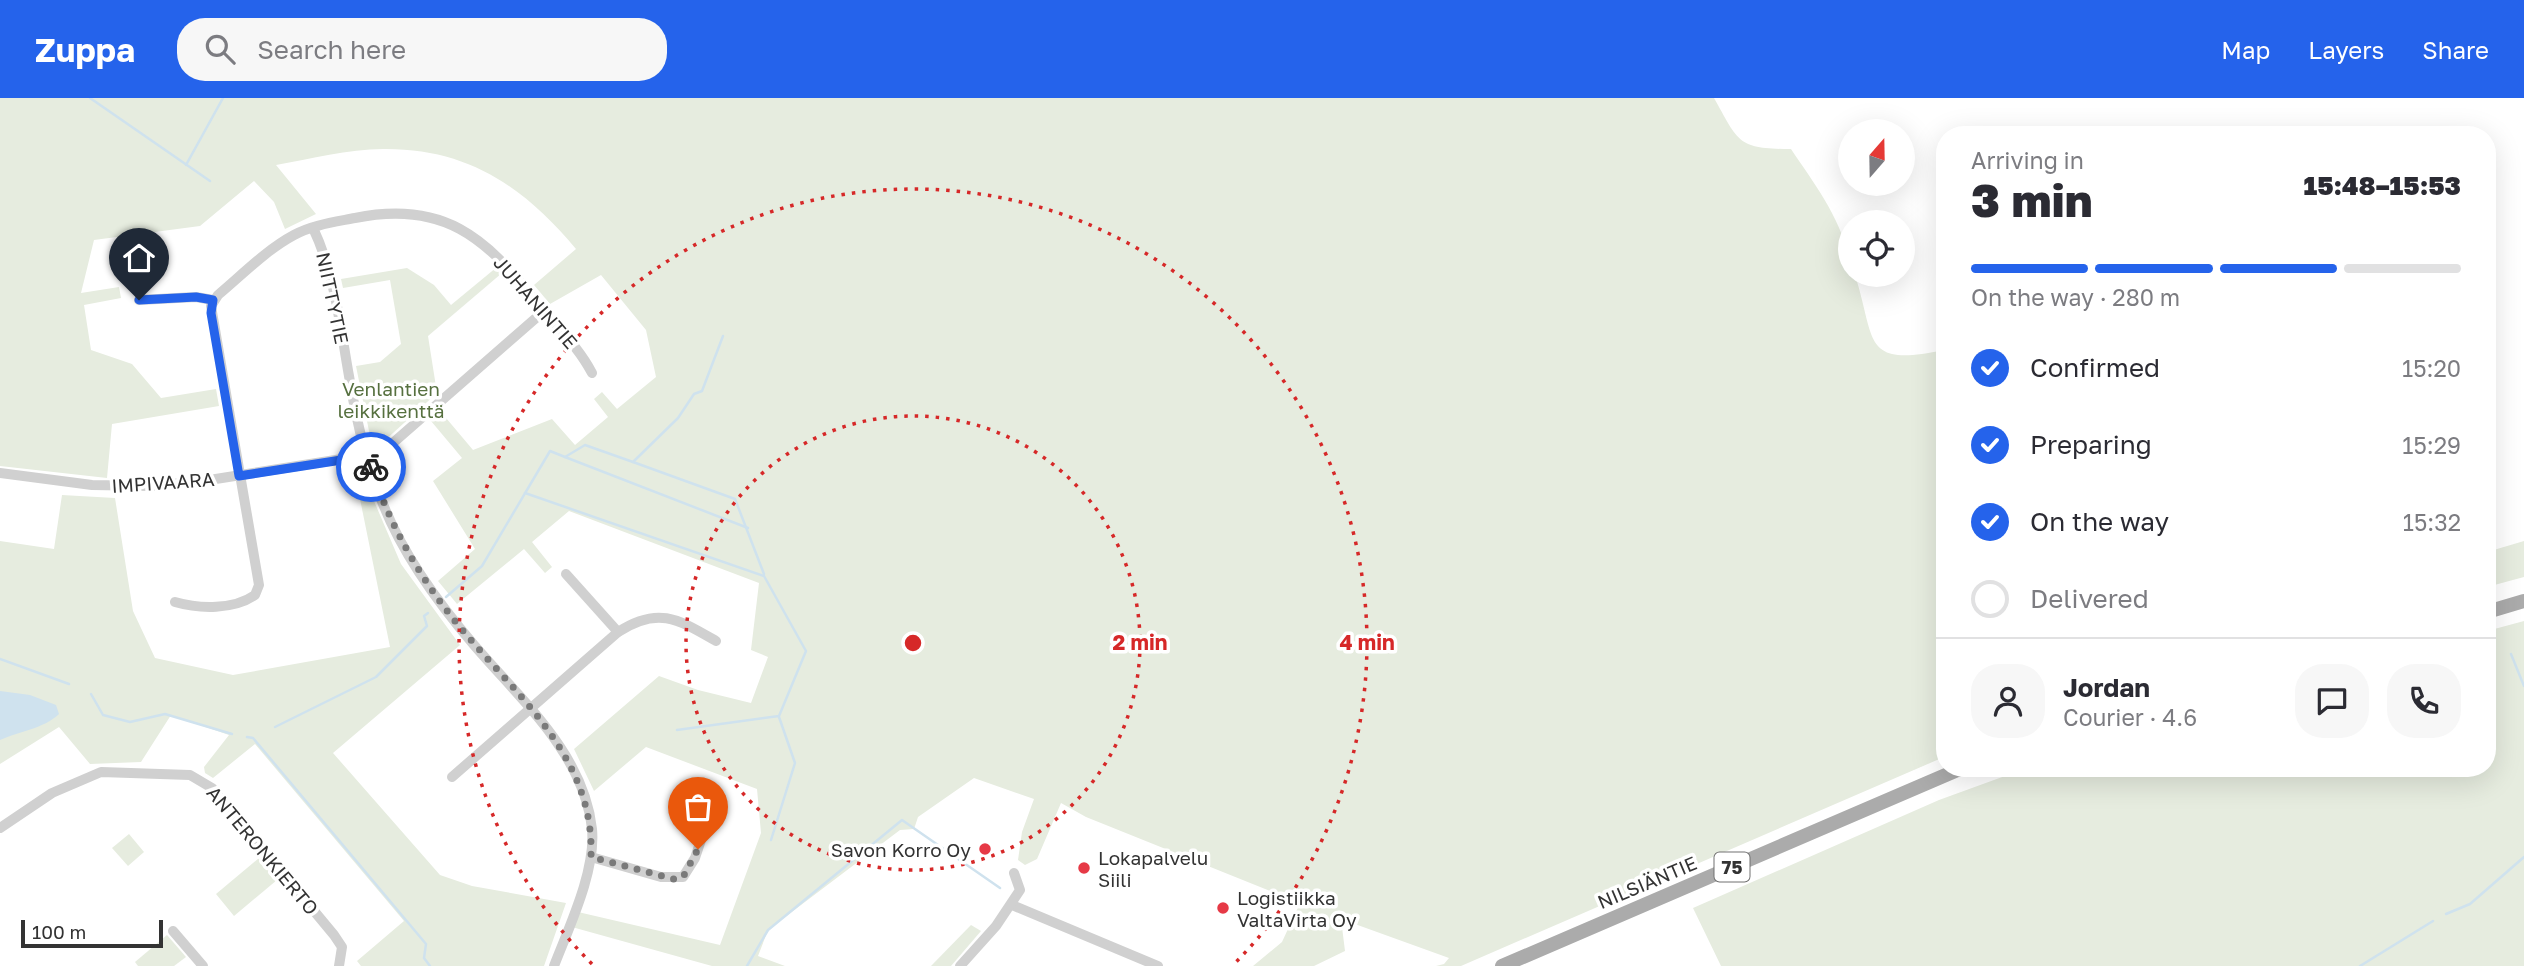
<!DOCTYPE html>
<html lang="en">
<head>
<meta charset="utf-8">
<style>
  :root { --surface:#fff; --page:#f7f7f7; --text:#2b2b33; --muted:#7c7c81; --line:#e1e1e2; --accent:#2563eb }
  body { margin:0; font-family:"Golos Text",sans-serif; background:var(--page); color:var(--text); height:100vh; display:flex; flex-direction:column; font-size:26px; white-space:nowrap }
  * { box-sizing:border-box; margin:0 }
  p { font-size:23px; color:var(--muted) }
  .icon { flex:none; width:38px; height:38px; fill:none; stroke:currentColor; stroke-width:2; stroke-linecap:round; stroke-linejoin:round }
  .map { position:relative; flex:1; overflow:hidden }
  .side { position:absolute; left:1936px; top:28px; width:560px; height:651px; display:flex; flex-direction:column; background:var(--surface); border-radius:28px; box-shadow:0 7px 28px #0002 }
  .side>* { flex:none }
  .needle { width:46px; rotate:20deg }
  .controls { position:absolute; left:1838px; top:21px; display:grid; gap:14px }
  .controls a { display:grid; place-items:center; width:77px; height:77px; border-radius:50%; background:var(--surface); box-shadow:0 7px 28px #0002; font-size:35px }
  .scale { position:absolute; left:21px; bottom:18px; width:142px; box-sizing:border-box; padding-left:7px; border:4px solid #333; border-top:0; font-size:19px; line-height:24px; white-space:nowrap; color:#333; -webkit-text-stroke:5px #fff; paint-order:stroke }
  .pin { position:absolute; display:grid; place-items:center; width:60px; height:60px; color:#fff; margin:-72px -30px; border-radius:50% 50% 50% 0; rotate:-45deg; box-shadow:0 0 7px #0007 }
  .pin .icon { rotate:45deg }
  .courier { position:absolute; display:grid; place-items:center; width:70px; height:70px; margin:-35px; border:5px solid #2563eb; border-radius:50%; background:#fff; color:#222; box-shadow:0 2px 9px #0007 }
  .headline em { font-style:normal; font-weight:800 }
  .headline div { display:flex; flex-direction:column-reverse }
  .headline { display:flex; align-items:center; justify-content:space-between; height:119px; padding:0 35px }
  h1 { font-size:46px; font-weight:800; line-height:52px }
  .bar { display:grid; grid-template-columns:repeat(4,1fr); gap:10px 7px; align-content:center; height:84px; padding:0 35px }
  .bar i { height:9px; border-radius:5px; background:var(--line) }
  .bar .on { background:var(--accent) }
  .bar p { grid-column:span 4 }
  .line { display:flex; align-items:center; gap:18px; padding:0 35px; border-top:2px solid var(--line) }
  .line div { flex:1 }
  .round { display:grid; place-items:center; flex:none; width:74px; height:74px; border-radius:28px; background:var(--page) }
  ol { padding:0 35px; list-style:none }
  li { display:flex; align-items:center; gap:21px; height:77px }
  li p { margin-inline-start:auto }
  li .icon { padding:7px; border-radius:50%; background:var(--accent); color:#fff; stroke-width:4 }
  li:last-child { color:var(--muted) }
  li i { width:38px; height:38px; border:4px solid var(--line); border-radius:50% }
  header { display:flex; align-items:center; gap:42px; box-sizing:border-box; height:98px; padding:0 35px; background:var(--accent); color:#fff }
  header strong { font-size:33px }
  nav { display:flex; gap:38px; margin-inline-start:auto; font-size:24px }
  .search { width:490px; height:63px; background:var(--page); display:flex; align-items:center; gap:18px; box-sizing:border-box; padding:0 24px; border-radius:28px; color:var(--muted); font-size:26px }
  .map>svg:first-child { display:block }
  .green { fill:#e6ecdf }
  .water { fill:#cfe2ee }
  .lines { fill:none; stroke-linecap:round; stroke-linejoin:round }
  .stream { stroke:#cfe2ee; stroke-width:2.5 }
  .minor { stroke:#d0d0d0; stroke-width:10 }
  .major { stroke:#ababab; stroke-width:14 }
  .done { stroke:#7a7a7a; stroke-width:7; stroke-dasharray:0 12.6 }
  .route { stroke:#2563eb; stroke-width:9 }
  .ring { fill:none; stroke:#d62828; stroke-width:3.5; stroke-dasharray:3.5 7 }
  .poi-dot { fill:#e63946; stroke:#fff; stroke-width:2.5 }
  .labels { text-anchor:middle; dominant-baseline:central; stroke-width:7; stroke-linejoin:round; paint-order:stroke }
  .shield { fill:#fff; stroke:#707070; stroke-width:2 }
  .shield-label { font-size:18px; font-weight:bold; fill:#333 }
  .street-label { font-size:19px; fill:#333; stroke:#fff }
  .park-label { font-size:19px; fill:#56703f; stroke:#fff }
  .poi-label { font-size:19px; fill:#333; stroke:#fff; text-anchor:start }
  .centre { fill:#d62828; stroke:#fff; stroke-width:3.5 }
  .ring-label { font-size:21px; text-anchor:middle; font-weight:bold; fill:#d62828; stroke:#fff; stroke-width:7; stroke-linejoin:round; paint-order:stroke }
</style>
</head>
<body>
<header>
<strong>Zuppa</strong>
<div class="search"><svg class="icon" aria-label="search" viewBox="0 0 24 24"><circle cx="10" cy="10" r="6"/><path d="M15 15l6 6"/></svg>Search here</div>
<nav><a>Map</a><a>Layers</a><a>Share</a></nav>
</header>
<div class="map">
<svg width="2524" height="868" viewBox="0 0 2524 868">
  <rect width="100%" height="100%" fill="#fff"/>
  <g class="green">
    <path d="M0,0h1714c25,44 23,51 77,51 24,36 59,80 59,126h5c21,65 6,93 89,75v407l-483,209h-25l8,-2 5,-6 -108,-39 4,32 -31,15h-61l29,-24 18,-39 -214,-86 -25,-14 -24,56 -12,6 -7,-5 4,-28 12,-33 -60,-21 -56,39 -4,12 -14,1 -132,100 -10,26 27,10h-73l-133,-37 -7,-2 6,-15 142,33 41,-112 -4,-44 -111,-42 -52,44 -20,-42 85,-73 39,14 53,13 17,-46 -17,-7 8,-67 -190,-72 -37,31 20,25 -7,6 -21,-24 -67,55 -19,-23 37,-32 -42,-68 29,-23 -31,-37 10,-9 32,38 79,-31 23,26 33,-28 -14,-18 8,-7 15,17 39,-32 -10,-47 -45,-55 -51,29 -16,-19 42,-36c-52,-62 -108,-101 -193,-100 -35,0 -72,10 -107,16l40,49 -31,15 -11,-27 -20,-21 -54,45 -106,14 -13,53 38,-6 2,11 -37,7 7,45 41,14 29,34 55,-9 3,17 -107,18 -5,54 -107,-12z"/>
    <path d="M497,169l5,6 -74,63 9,57 -55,50 -10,3 -16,-80 24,-4 21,-18 -11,-64 -47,8 -2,-9 66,-11 27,17 17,20z"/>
    <path d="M62,397l53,3 18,113 22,47 78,17 157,-28 -30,-148 14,2 27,63 59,81 -127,108 107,122 32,11 94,17 -22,63h-183l-4,-5 47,-40 -149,-177 -42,34 -8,-5 -1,-6 25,-32 -58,-20 -30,47 -51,2 -31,-37 -59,37v-223l54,8z"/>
    <path d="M2524,443v36l-37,10v-35z"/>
    <path d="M2524,523v345h-803l-28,-58 246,-108 88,-32h460v-137z"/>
    <path d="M129,736l15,18 -16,14 -16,-18z"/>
    <path d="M259,760l18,22 -43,36 -18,-22z"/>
    <path d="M971,827l10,6 -30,35h-20z"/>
    <path d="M167,837l19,22 -12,9h-36l-3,-4z"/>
  </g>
  <path class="water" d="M0,593l30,4 26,10 3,9c-16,15 -39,17 -59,26z"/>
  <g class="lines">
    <g class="stream">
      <path d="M90,0l120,83"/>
      <path d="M186,67l37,-67"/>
      <path d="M565,359l183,71"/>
      <path d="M633,364l102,37 29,75"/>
      <path d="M525,395l239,83 42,75 -27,65 -102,14"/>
      <path d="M446,499l36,-31 68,-115 15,6 20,-12 48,17 45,-44 16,-24 8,-3 21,-55"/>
      <path d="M2511,556l13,32"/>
      <path d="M0,561l69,25"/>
      <path d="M91,596l12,21 27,7 35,-8 67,20"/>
      <path d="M275,629l101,-50 51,-51 -3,-10 4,-3"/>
      <path d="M247,639l6,1 173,206 -2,14 6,8"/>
      <path d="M771,742l24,-77 -16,-46"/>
      <path d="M2446,816l24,-10 54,-47"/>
      <path d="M747,868l21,-36 134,-110 98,68"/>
      <path d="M2360,868l73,-45"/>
    </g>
    <g class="minor">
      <path d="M313,130c22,46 27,98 36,148 7,43 17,88 34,128 20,51 56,100 91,141 47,55 110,109 118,184 4,42 -23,98 -38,137"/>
      <path d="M139,202l57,-3 17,3"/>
      <path d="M0,375l92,12 58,1 53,-5 164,-26 19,-6 158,-138"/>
      <path d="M566,476l52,58"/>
      <path d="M175,504c24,7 59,8 80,-7l4,-10 -48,-279 7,-11c24,-20 48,-45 76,-60 18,-10 41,-13 61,-17 88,-18 130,19 181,83 19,24 42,45 56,72"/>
      <path d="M452,679l166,-145c40,-26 60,-13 98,9"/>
      <path d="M0,730l52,-35 49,-21 89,3 22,13 122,147 8,12 -3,19"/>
      <path d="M591,759l70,20h22l12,-19 13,-39"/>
      <path d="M1012,807l146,61"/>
      <path d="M173,833l30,35"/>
      <path d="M960,868l36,-40 24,-36 -6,-17"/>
    </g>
    <g class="major">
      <path d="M2487,514l37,-11"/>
      <path d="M1502,868l460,-198"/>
    </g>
  </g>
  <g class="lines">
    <path class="done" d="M371,369c17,54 45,104 80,149 59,75 144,137 140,241l83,22 9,-2 15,-28"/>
    <path class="route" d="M139,202l57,-3 17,3 -2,13 28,163 128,-20 4,11"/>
  </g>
  <g class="ring">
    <circle cx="913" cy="545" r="227"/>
    <path d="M592 866A454 454 0 1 1 1234 866"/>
  </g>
  <g class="poi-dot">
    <circle cx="985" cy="751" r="7"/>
    <circle cx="1084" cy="770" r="7"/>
    <circle cx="1223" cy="810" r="7"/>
  </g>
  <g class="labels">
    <rect class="shield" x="1714.5" y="754.5" width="35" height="29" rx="5"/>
    <g class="shield-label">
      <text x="1732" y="769">75</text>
    </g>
    <g class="street-label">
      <text transform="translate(333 200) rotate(78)">NIITTYTIE</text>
      <text transform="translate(536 204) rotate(49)">JUHANINTIE</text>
      <text transform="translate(163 384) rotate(-4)">IMPIVAARA</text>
      <text transform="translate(263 752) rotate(50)">ANTERONKIERTO</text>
      <text transform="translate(1647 784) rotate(-23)">NILSIÄNTIE</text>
    </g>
    <g class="park-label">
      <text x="391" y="290">Venlantien<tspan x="391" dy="22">leikkikenttä</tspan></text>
    </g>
    <g class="poi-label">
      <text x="971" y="751" text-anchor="end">Savon Korro Oy</text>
      <text x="1098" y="759">Lokapalvelu<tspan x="1098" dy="22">Siili</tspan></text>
      <text x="1237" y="799">Logistiikka<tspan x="1237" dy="22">ValtaVirta Oy</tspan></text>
    </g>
  </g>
  <circle cx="913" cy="545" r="10" class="centre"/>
  <g class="ring-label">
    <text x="1140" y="552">2 min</text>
    <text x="1367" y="552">4 min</text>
  </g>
</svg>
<div class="controls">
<a><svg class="needle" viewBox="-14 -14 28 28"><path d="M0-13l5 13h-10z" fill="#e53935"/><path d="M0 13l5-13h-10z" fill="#7c7c81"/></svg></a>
<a><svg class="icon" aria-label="locate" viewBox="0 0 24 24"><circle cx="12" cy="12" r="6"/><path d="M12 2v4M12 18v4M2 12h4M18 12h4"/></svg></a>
</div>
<div class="scale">100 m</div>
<div class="pin" style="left:698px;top:751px;background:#ea580c"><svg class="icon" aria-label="bag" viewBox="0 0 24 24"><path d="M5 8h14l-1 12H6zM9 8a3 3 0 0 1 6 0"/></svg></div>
<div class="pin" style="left:139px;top:202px;background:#1f2937"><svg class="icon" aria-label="home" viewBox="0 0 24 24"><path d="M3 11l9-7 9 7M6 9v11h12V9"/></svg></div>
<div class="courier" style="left:371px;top:369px"><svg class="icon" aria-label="bike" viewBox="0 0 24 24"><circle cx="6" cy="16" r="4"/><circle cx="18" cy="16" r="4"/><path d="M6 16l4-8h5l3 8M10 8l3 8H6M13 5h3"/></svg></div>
<section class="side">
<div class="headline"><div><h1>3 min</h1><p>Arriving in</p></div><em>15:48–15:53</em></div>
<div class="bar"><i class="on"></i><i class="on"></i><i class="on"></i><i></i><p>On the way · 280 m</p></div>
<ol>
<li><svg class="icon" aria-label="check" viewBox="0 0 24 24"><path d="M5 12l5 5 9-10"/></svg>Confirmed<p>15:20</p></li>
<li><svg class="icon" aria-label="check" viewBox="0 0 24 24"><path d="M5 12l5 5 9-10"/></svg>Preparing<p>15:29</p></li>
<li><svg class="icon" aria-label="check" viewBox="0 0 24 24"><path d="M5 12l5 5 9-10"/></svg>On the way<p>15:32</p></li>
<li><i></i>Delivered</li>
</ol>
<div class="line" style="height:126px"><a class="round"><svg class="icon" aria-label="person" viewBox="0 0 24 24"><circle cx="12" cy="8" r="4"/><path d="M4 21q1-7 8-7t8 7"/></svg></a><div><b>Jordan</b><p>Courier · 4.6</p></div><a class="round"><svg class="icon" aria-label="chat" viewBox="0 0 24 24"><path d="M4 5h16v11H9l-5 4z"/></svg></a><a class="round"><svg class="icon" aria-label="phone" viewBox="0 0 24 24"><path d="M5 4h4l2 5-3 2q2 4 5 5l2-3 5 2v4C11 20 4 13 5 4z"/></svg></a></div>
</section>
</div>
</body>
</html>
